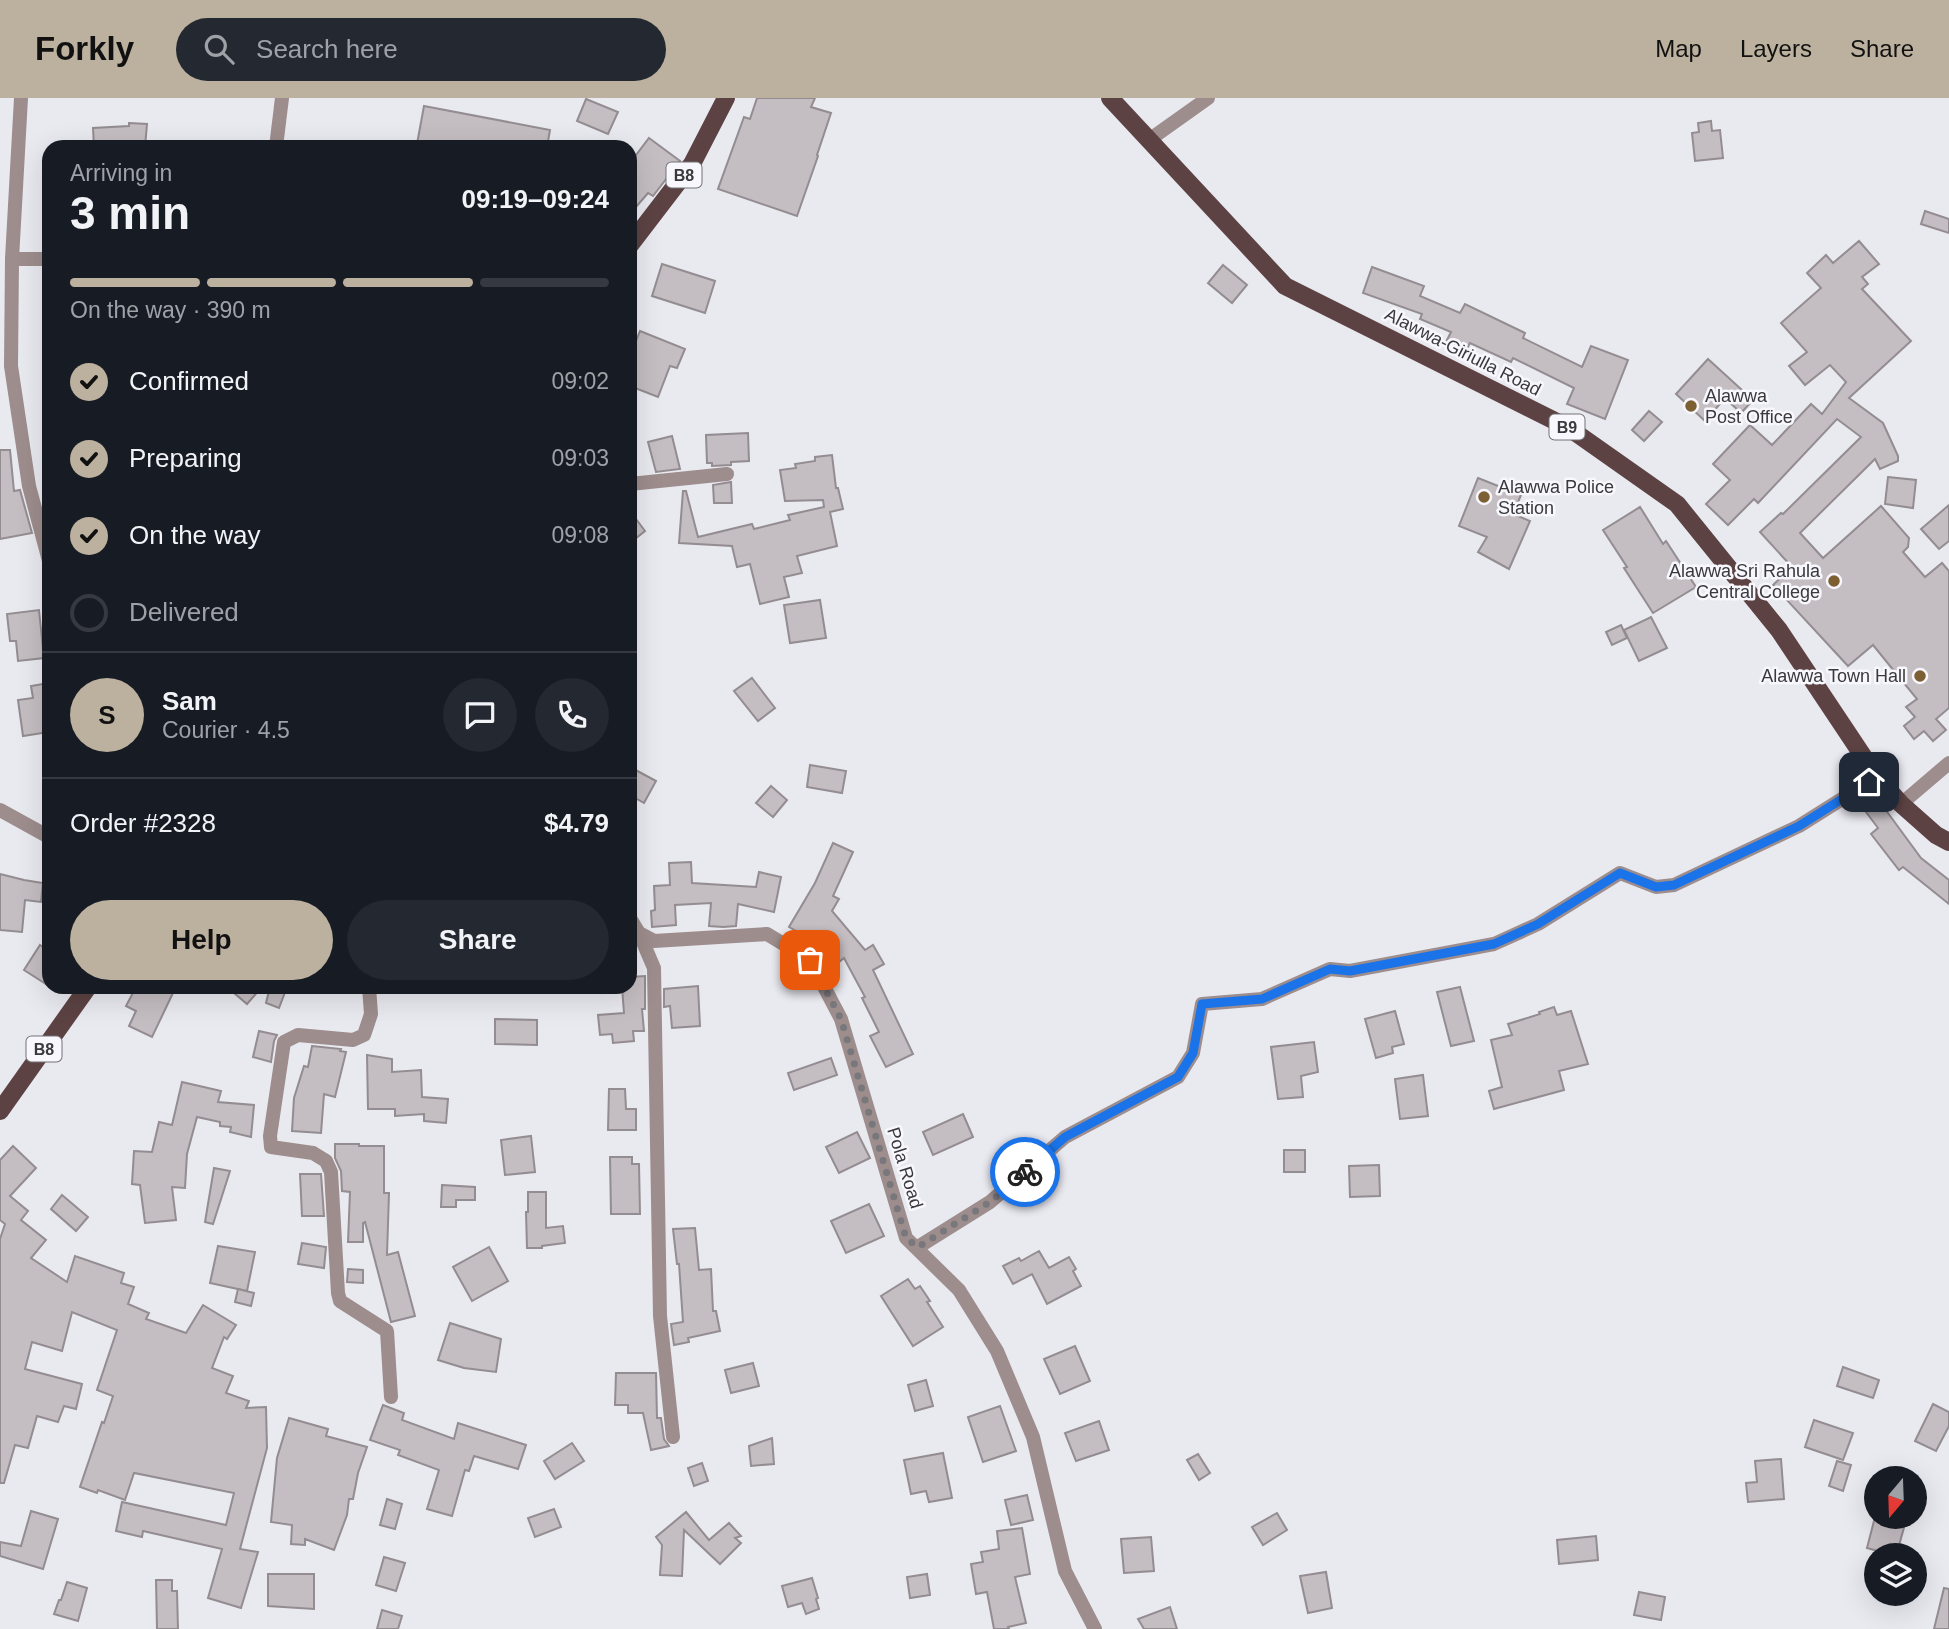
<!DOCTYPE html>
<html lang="en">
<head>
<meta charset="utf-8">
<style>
  :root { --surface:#171b24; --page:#242831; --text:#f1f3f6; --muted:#9ea1a6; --line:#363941; --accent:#bcb09e }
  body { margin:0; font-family:Arial,sans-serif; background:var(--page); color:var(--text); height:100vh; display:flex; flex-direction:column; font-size:26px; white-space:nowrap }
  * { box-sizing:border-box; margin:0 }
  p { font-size:23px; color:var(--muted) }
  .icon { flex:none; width:38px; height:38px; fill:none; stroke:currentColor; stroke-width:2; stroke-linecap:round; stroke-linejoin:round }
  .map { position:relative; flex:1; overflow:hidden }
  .details { position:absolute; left:42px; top:42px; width:595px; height:854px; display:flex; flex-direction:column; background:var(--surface); border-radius:21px; box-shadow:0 7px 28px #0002 }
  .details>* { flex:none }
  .needle { width:46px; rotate:199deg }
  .buttons { position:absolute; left:1864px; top:1368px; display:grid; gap:14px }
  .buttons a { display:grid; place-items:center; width:63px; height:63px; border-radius:50%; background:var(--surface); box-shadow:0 7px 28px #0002; font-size:35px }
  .pin { position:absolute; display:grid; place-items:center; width:60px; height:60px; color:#fff; margin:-30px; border-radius:14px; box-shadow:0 4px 10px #0006 }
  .courier { position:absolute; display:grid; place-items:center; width:70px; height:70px; margin:-35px; border:5px solid #1a73e8; border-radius:50%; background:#fff; color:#222; box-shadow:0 2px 9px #0007 }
  .head em { font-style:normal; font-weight:600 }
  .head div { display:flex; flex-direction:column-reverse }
  .head { display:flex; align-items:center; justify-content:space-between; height:119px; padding:0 28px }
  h1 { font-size:46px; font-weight:600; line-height:52px }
  .bar { display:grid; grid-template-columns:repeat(4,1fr); gap:10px 7px; align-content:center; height:84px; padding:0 28px }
  .bar i { height:9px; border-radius:5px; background:var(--line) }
  .bar .on { background:var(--accent) }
  .bar p { grid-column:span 4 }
  .line { display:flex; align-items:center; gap:18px; padding:0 28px; border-top:2px solid var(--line) }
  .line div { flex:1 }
  .round { display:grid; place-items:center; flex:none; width:74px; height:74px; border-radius:37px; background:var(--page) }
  ol { padding:0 28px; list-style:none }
  li { display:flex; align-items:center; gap:21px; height:77px }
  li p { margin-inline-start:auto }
  li .icon { padding:7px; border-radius:50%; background:var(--accent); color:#111; stroke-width:4 }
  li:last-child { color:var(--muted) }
  li i { width:38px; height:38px; border:4px solid var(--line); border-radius:50% }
  .cta { display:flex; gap:14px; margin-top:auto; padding:14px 28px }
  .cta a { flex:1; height:80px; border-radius:42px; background:var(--accent); color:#111; font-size:28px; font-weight:600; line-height:80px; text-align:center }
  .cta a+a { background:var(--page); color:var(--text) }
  header { display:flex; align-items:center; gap:42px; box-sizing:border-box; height:98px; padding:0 35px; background:var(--accent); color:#111 }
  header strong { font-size:33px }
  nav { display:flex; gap:38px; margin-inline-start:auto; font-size:24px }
  .search { width:490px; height:63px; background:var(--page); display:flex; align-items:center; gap:18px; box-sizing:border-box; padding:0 24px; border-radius:38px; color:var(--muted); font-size:26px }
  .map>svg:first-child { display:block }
  .building { fill:#c4bdc1; stroke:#938c90; stroke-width:2 }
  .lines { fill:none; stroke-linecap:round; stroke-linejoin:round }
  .minor { stroke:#9d8d8d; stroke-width:14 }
  .tertiary { stroke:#9d8d8d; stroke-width:14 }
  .primary { stroke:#5c4243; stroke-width:18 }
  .done { stroke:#77777c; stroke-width:7; stroke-dasharray:0 12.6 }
  .route { stroke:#1a73e8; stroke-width:9 }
  .poi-dot { fill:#7c5f32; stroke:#f7f7fd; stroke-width:2.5 }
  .labels { text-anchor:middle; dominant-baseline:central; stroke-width:5; stroke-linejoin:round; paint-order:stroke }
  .shield { fill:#f7f7fd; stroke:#737377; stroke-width:2 }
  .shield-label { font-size:16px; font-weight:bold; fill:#3a3a3d }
  .street-label { font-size:18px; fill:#3a3a3d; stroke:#f7f7fd }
  .poi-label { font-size:18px; fill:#3a3a3d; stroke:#f7f7fd; text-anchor:start }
</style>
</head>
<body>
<header>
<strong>Forkly</strong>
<div class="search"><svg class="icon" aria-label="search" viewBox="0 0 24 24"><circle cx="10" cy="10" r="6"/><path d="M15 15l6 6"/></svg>Search here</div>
<nav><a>Map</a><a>Layers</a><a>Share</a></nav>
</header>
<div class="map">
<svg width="1949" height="1531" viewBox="0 0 1949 1531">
  <rect width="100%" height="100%" fill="#e9e9f0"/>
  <g class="building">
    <path d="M757,0h58l-4,9 20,6 -14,42 1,1 -21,60 -79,-27 26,-72 6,2z"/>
    <path d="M586,1l32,13 -10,22 -31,-13z"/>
    <path d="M424,8l126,24 -3,17h-112l-18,-3z"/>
    <path d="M1711,23l1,10 8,-1 3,28 -28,3 -3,-28 7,-1 -1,-9z"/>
    <path d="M129,25l18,1 -2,23h-51l-1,-19 36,-2z"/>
    <path d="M649,40l31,23 -27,35 -5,-3 -18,21v-51z"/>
    <path d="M1925,113l24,8v14l-28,-9z"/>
    <path d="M1859,143l20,23 -17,13 6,7 -6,5 49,52 -62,57 34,25 15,33v5l-18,8 -5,-10 -75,74 23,25 58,-52 28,32 -1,9 -5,5 22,25 17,-14 7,8v137l-13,11 10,11 -13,11 -9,-10 -10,8 -10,-13 11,-9 -9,-10 11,-8 -44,-54 -25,21 -75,-81 19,-18 -32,-35 21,-19 2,1 78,-77 -24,-18 -79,84 -4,-4 -26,26 -22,-21 24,-24 -17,-16 37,-39 22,20 39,-41 11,10 24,-32 -16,-17 -25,20 -16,-19 18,-14 -26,-29 40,-35 -14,-15 19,-18 7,8z"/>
    <path d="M662,166l53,17 -10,32 -53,-17z"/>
    <path d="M1223,167l24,20 -15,18 -24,-20z"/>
    <path d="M1372,169l52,19 -4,10 40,17 5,-9 60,29 -2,5 59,29 9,-21 37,14 -23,59 -38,-15 7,-16 -61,-30 -2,4 -41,-19 -6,11 -19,-10 6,-12 -31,-13 2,-5 -59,-21z"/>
    <path d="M640,233l45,18 -8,19 -7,-2 -12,31 -28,-11v-30z"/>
    <path d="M1708,261l45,41 -12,13 -16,-15 -20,23 -29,-27z"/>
    <path d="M1649,313l13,11 -18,19 -12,-11z"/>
    <path d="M748,335l1,28 -18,1v3l-19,1v-3h-5l-1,-28z"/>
    <path d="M672,338l8,33 -24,3 -8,-30z"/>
    <path d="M0,352h10l4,41 6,-1 12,43 -32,6z"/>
    <path d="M832,357l4,33h2l5,21 -13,3 7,34 -40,10 5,17 -18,4 5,20 -29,7 -10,-40 -13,3 -5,-21 -53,-3 4,-52h3l12,46 54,-13 2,5 36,-9 -2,-5 36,-8 -1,-7 -38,1 -5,-31 16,-2 -1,-4 20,-3v-4z"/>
    <path d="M1888,379l28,3 -3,28 -28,-4z"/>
    <path d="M1478,380l43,17 -8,19 17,7 -21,48 -31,-17 9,-15 -28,-11z"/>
    <path d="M731,384l1,21h-18l-1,-18z"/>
    <path d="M1949,407v36l-10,8 -18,-20z"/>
    <path d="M1640,409l23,37 3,-3 30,46 -43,26 -29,-45 3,-1 -24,-37z"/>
    <path d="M630,413l15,20 -15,12z"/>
    <path d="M820,502l6,38 -36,5 -6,-38z"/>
    <path d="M39,512l5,48 -26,3 -2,-20h-6l-3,-27z"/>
    <path d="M1651,519l16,31 -28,13 -15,-31z"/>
    <path d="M1621,527l6,13 -15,7 -6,-13z"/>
    <path d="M752,580l23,30 -17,13 -24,-30z"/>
    <path d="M49,585v49l-26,4 -5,-36 15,-2 -2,-12z"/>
    <path d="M810,667l36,6 -4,22 -35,-6z"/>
    <path d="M630,669l26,14 -12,22 -14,-8z"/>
    <path d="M771,688l16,14 -14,17 -17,-14z"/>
    <path d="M1874,696l47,64 28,22v24l-46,-37 -4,3 -28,-36 7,-6 -18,-24z"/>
    <path d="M833,745l20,9 -20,44 6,3 -7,12 33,39 8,-5 11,19 -11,6 40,84 -27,13 -16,-31 9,-4 -17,-34 3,-1 -21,-39 -15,12 -11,-15 -10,-10 6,-4 -25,-14 26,-44z"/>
    <path d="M691,764l1,21 64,4 3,-15 22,5 -7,35 -36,-8 -2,22 -13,1 -14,-1 2,-23 -36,2 1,20 -24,2 -1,-16 4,-1 -1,-24 16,-1 -1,-22z"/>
    <path d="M0,776l24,6 19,3 -2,19 -16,-2 -3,32 -22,-2z"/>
    <path d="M40,847l9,6v35l-25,-16z"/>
    <path d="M645,878v33h-3l2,22h-11l1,10 -21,2 -1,-9 -12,1 -2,-20 26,-2 -2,-26h8v-10z"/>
    <path d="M698,888l2,40 -28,2 -2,-22 -6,1v-18z"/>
    <path d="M136,889h25l12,6 -21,44 -23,-11 7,-15 -10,-5z"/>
    <path d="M227,889h35l-15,17z"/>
    <path d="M270,889h17l-8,21 -13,-5z"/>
    <path d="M1460,889l14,54 -23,5 -14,-54z"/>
    <path d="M1554,909l3,8 14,-4 17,53 -29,7 5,19 -70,19 -5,-18 13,-4 -11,-47 21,-5 -4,-11 32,-10 -1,-2z"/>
    <path d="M1395,913l9,33 -12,3 1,6 -17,5 -11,-39z"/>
    <path d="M495,921l42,1v25l-42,-1z"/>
    <path d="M259,933l18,4 -3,6 -3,21 -18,-5z"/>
    <path d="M1314,944l4,30 -17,4 2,21 -25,2 -7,-52z"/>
    <path d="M312,948l29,3 -1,2 6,1 -11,45 -11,-3 -3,39 -29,-2 2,-33 10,-32 4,1z"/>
    <path d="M367,957l25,4v13l29,-2 1,27 26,2 -2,24 -22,-2v-7l-29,2v-7h-27z"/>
    <path d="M831,960l6,17 -43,15 -6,-17z"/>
    <path d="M1423,977l5,41 -28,3 -5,-40z"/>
    <path d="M182,984l39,9 -3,11 36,3 -3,32 -21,-5 1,-5 -11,-1v-4l-23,-5 -10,37 -2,34 -13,-1 4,33 -31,3 -5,-38 -8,-1 2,-33 18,1 7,-30 13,3z"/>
    <path d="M609,991h16l1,20h10v21h-28z"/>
    <path d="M963,1016l10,23 -40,18 -10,-23z"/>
    <path d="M857,1034l13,26 -31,15 -13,-26z"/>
    <path d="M531,1038l4,36 -30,3 -4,-35z"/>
    <path d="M335,1046h24v2h25v47h5l-2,62 11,-3 17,64 -24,6 -26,-100 -2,1v19h-15l2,-50 -8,-1 -1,-20 -6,-13z"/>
    <path d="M13,1048l23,22 -26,28 18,15 -7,9 25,20 -15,18 36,24 8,-26 49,17 -3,10 13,4 -6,17 21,9 -3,6 40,14 17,-28 33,20 -9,14 -3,-2 -12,31 21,8 -7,17 23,8 -3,7 20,-1 1,41 -27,101 18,3 -17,56 -33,-10 14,-49 -79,-18 -1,6 -26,-6 6,-29 104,23 8,-32 -100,-20 -9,27 -27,-10 -1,3 -17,-6 22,-65 2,1 9,-27 -16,-6 20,-60 -45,-18 -10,39 -30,-9 -7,27 57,15 -6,25 -12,-3 -6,16 -21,-6 -9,32 -13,-3 -11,38h-4v-244l5,-15 -5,-4v-60z"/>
    <rect x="1284" y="1052" width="21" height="22"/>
    <path d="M610,1059h22v7h7l1,50h-29z"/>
    <path d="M1379,1067l1,31 -30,1 -1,-31z"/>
    <path d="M214,1070l16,3 -17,53 -8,-2z"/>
    <path d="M300,1076h21l3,42h-22z"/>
    <path d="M442,1087l33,2v13h-19v7h-15z"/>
    <path d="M528,1094h18v36l17,-2 2,17 -23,3v2h-15l-1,-36h2z"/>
    <path d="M62,1097l26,22 -12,14 -25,-22z"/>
    <path d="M869,1106l15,32 -38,17 -15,-32z"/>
    <path d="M695,1130l4,42 12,-1 2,42h3l4,20 -32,7 1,4 -15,3 -3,-21 12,-2 -4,-58h-2l-4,-35z"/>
    <path d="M302,1145l24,4 -2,21 -26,-4z"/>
    <path d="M218,1148l37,6 -8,39 -37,-8z"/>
    <path d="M489,1149l19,34 -36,20 -19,-34z"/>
    <path d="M1039,1153l10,17 20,-11 7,12 -3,2 8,15 -34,18 -15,-30 -19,10 -10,-18 16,-8 2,3z"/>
    <path d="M348,1171l15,1v13l-16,-1z"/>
    <path d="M908,1181l7,10 5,-3 10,15 -3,1 16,25 -30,19 -32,-50z"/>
    <path d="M238,1191l16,4 -3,13 -16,-4z"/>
    <path d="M450,1225l51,16 -5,33 -32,-4 -26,-8z"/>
    <path d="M1075,1248l15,35 -30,13 -16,-35z"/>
    <path d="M753,1265l6,23 -28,7 -6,-23z"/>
    <path d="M1843,1269l36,13 -6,18 -36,-12z"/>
    <path d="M616,1275h40l1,45h4l3,21 5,7 -18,4 -8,-37h-15v-8h-13z"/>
    <path d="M926,1282l7,26 -18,5 -7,-26z"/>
    <path d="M1933,1306l16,8v14l-13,25 -21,-10z"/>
    <path d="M383,1307l21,8 -2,7 52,19 4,-16 68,22 -8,24 -44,-13 -5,15 -4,-1 -13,46 -25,-7 12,-39 -41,-15 2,-5 -30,-10z"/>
    <path d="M1000,1308l16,45 -33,11 -15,-45z"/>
    <path d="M289,1320l39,11 -2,7 41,11 -9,26 -5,26h-4l-2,16 -13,35 -29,-11v6l-14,-1 1,-19 -21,-3 6,-64z"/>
    <path d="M1814,1322l39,13 -10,27 -38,-13z"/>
    <path d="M1099,1323l10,29 -33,11 -11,-28z"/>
    <path d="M772,1340l2,26 -23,2 -2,-20z"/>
    <path d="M572,1345l12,18 -29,18 -11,-18z"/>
    <path d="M943,1355l9,45 -23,4 -3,-11 -15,3 -7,-34z"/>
    <path d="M1198,1356l12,19 -11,7 -12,-20z"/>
    <path d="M1781,1361l3,40 -36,3 -2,-19 11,-1 -2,-21z"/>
    <path d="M1837,1363l14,4 -8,26 -14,-5z"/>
    <path d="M702,1365l6,18 -14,5 -6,-18z"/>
    <path d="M1027,1397l6,25 -22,5 -6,-25z"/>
    <path d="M387,1401l15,5 -7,25 -15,-4z"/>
    <path d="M554,1411l7,18 -26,10 -7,-19z"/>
    <path d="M31,1413l27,8 -15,50 -43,-13v-14l21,4z"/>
    <path d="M686,1414l23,28 20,-17 12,13 -6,2 6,5 -21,21 -36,-34 -2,46 -22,-1 2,-30 -6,-8z"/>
    <path d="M1277,1415l10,17 -24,15 -11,-18z"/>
    <path d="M1875,1419h32l-11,39 -29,-8z"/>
    <path d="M1022,1430l8,46 -15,3 11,46 -18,4 1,2h-15l-7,-37 -11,2 -5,-30 12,-2 -2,-10 18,-3 -2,-18z"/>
    <path d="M1596,1438l2,24 -39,4 -2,-24z"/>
    <path d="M1151,1439l3,34 -30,2 -3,-34z"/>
    <path d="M384,1459l21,6 -9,28 -20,-6z"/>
    <path d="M1326,1474l6,36 -24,5 -8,-37z"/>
    <path d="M268,1476h46v35l-46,-3z"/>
    <path d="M927,1476l3,21 -20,3 -3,-21z"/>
    <path d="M812,1480l6,20 -2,1 3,10 -13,5 -4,-11 -14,4 -6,-21z"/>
    <path d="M156,1482h16v11h5l1,38h-21z"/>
    <path d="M67,1484l20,6 -9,33 -24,-7 5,-14h2z"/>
    <path d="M1944,1490l5,1v40h-15z"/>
    <path d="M1639,1494l26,5 -4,23 -27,-5z"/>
    <path d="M1170,1509l7,22h-33l-6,-10z"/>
    <path d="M382,1512l20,6 -4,13h-21z"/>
  </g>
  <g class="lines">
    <g class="minor">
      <path d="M1149,42l59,-42"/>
      <path d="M276,49l6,-49"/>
      <path d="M12,161h37"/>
      <path d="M630,386l97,-10"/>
      <path d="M1901,706l48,-41"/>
      <path d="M0,712l49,27"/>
      <path d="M630,820l9,15 15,8 113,-7 43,26 31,59 65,219 53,52 38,61 36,86 32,134 30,58"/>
      <path d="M639,835l15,35 6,348 13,121"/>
      <path d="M369,889l2,27 -7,21 -11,5 -55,-5 -14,7 -14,94 1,11 42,6 13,8 5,11 7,121 2,8 47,30 4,66"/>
      <path d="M918,1149l72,-45 75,-65 113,-60 15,-24 9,-49 60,-5 68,-30 20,2 144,-27 44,-20 82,-51 36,14 18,-2 125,-59 78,-49"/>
    </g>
    <path class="tertiary" d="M21,0l-9,161 -1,107 18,120 20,75"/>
    <g class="primary">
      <path d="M1110,0l175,188 284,142 108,76 102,126 98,147 24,27 35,31 13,7"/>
      <path d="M630,147l62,-81 34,-66"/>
      <path d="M0,1013l88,-124"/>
    </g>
  </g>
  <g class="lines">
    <path class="done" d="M810,862l31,59 65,219 12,9 72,-45 35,-30"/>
    <path class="route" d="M1025,1074l40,-35 113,-60 15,-24 9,-49 60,-5 68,-30 20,2 144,-27 44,-20 82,-51 36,14 18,-2 125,-59 70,-44"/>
  </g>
  <g class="poi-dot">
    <circle cx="1691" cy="308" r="7"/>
    <circle cx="1484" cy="399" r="7"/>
    <circle cx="1834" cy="483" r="7"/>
    <circle cx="1920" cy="578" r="7"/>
  </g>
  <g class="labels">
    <g class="shield">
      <rect x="666.5" y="64.5" width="35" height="25" rx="5"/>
      <rect x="1549.5" y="316.5" width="35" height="25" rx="5"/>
      <rect x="26.5" y="938.5" width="35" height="25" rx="5"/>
    </g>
    <g class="shield-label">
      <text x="684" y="77">B8</text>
      <text x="1567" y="329">B9</text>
      <text x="44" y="951">B8</text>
    </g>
    <g class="street-label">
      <text transform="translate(1463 254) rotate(27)">Alawwa-Giriulla Road</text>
      <text transform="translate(905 1070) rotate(73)">Pola Road</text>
    </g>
    <g class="poi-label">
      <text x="1705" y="298">Alawwa<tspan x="1705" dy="21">Post Office</tspan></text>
      <text x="1498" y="389">Alawwa Police<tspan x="1498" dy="21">Station</tspan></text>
      <text x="1820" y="473" text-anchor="end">Alawwa Sri Rahula<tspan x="1820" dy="21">Central College</tspan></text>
      <text x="1906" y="578" text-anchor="end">Alawwa Town Hall</text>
    </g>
  </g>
</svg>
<div class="buttons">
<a><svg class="needle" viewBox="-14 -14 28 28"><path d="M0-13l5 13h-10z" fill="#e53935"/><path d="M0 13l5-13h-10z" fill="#9ea1a6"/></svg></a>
<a><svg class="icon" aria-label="layers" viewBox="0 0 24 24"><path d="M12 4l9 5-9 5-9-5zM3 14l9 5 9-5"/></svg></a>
</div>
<div class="pin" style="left:810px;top:862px;background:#ea580c"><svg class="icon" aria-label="bag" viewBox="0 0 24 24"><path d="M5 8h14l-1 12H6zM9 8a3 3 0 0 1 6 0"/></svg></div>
<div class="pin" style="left:1869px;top:684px;background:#1f2937"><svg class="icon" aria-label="home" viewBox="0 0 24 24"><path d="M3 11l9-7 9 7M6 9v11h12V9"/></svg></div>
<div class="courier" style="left:1025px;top:1074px"><svg class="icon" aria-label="bike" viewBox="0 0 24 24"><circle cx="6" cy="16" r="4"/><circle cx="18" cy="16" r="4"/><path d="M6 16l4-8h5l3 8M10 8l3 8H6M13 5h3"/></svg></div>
<section class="details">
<div class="head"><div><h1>3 min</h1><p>Arriving in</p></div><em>09:19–09:24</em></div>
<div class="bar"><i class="on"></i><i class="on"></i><i class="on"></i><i></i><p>On the way · 390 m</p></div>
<ol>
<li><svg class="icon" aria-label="check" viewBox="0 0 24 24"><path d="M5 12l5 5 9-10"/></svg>Confirmed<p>09:02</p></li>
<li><svg class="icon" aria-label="check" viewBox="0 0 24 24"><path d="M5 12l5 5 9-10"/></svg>Preparing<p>09:03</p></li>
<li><svg class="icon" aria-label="check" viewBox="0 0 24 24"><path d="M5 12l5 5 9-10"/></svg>On the way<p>09:08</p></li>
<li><i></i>Delivered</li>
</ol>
<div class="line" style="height:126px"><b class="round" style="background:var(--accent);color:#111">S</b><div><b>Sam</b><p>Courier · 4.5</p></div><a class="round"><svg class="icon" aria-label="chat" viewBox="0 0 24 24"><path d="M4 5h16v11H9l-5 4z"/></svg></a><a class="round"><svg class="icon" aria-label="phone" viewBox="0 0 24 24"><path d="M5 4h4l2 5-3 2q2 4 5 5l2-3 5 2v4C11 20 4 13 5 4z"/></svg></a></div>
<div class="line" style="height:91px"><div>Order #2328</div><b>$4.79</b></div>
<div class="cta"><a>Help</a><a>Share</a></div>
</section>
</div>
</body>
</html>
